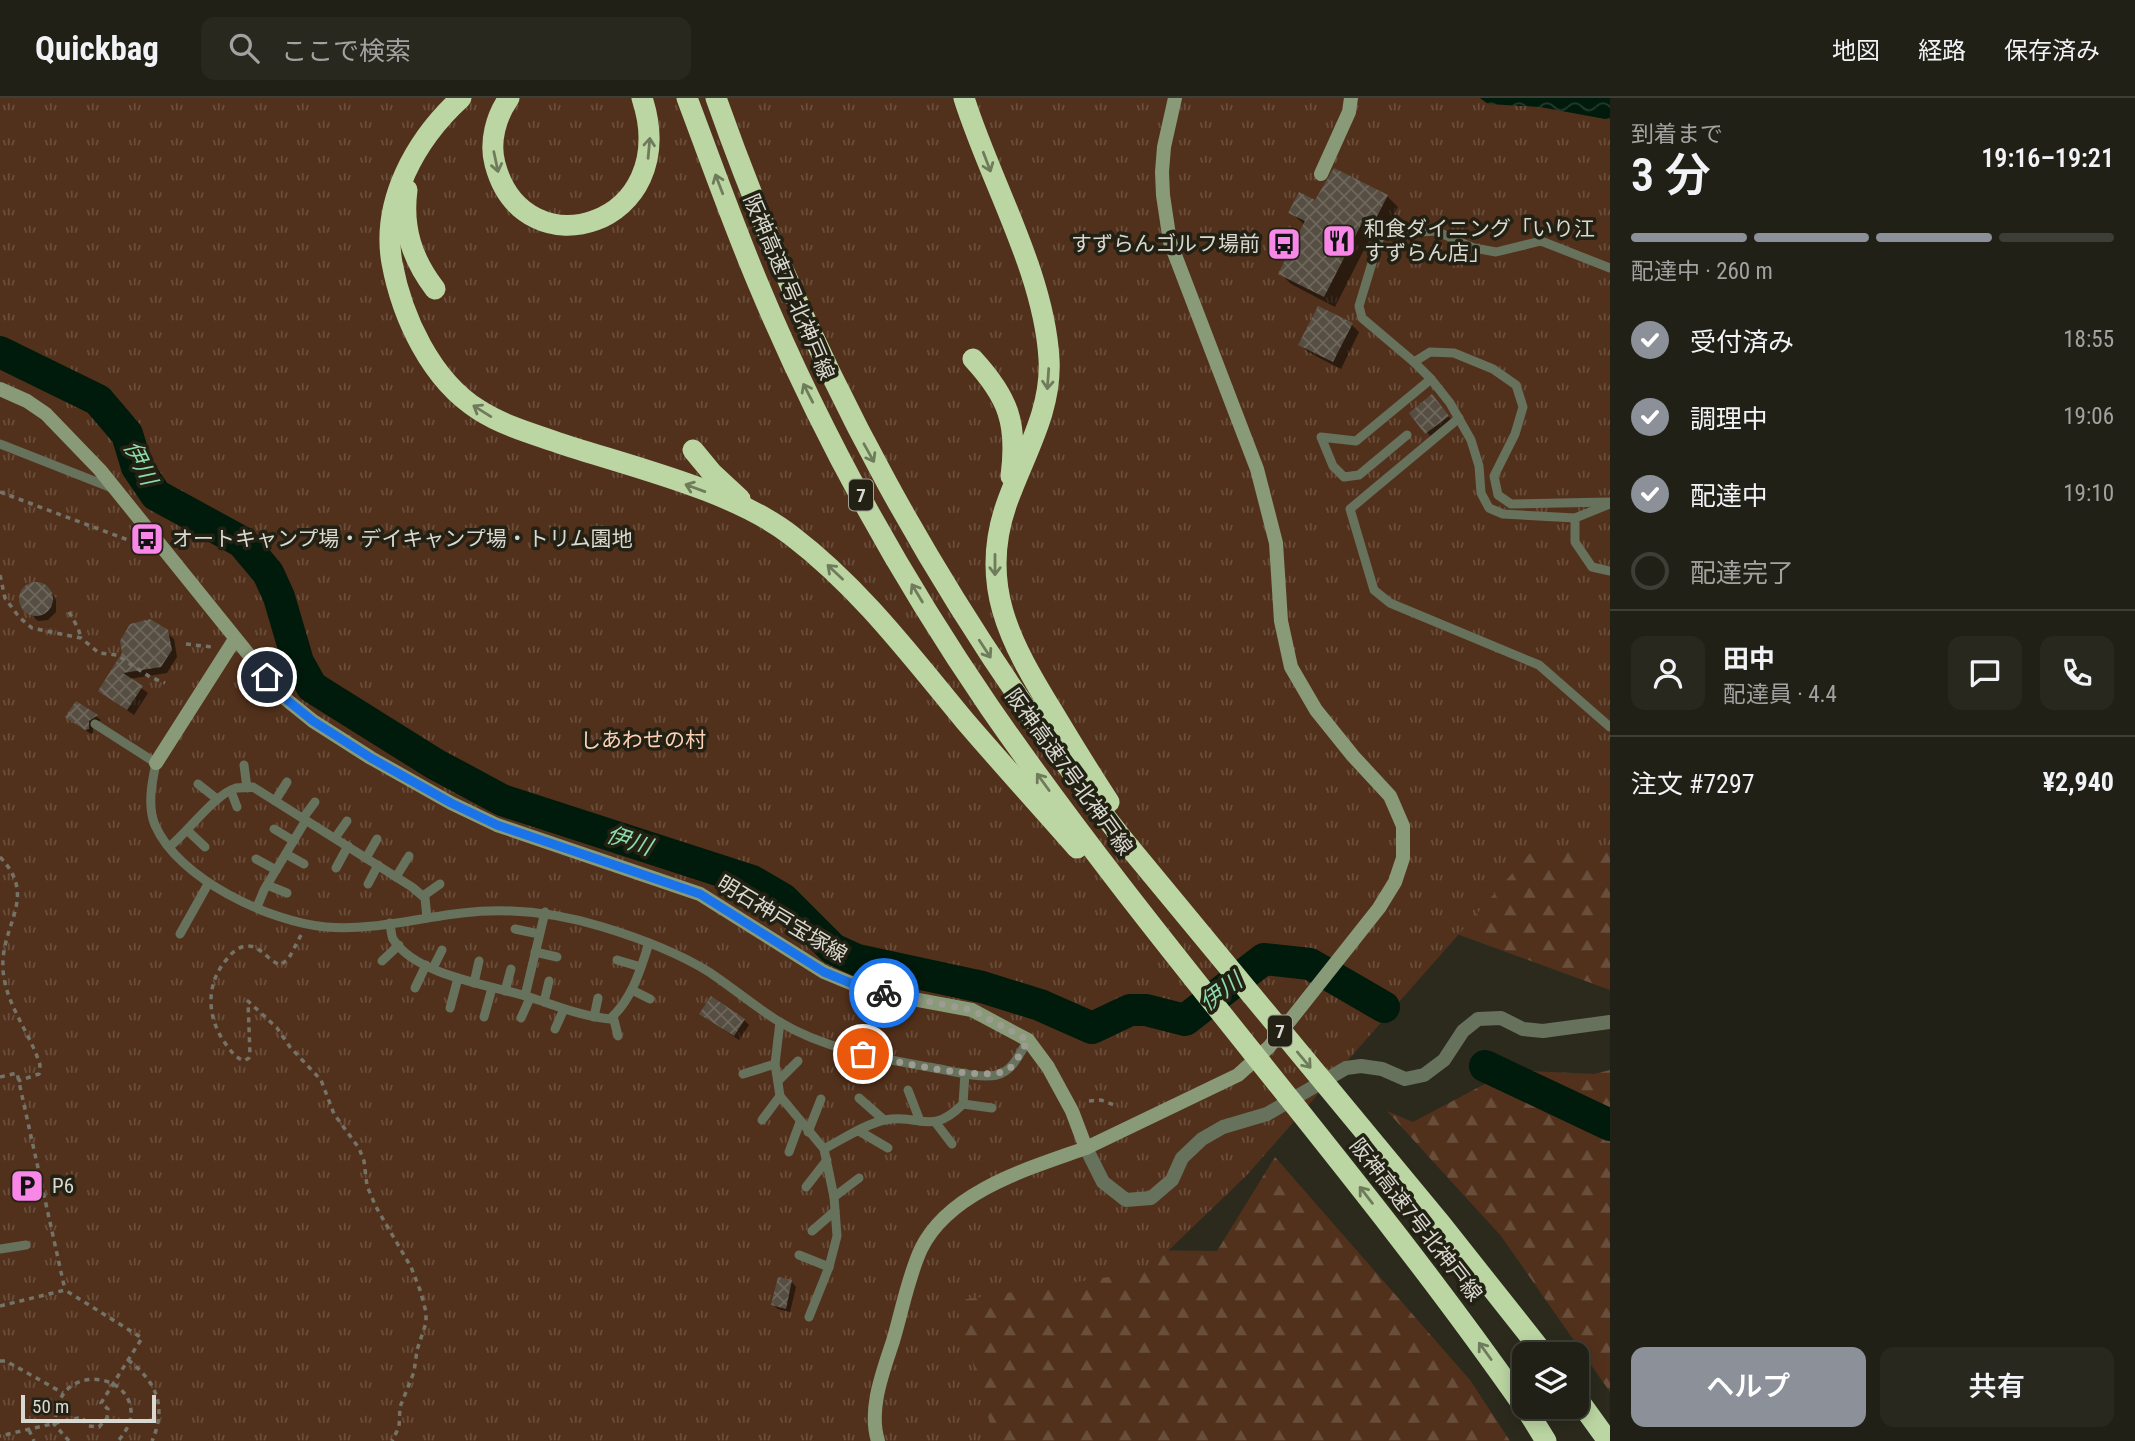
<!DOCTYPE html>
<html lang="ja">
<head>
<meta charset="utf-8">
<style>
  :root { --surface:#202016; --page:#28281f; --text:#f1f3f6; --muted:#a2a3a1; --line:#3d3e35; --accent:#8c9099 }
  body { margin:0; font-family:"Roboto Condensed","Noto Sans JP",sans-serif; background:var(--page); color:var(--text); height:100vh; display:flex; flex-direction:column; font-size:26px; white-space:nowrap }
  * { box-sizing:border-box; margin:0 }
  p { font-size:23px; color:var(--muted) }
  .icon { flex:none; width:38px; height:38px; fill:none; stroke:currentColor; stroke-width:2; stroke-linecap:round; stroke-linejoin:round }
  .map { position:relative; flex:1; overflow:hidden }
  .drawer { display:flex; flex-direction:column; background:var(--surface); width:525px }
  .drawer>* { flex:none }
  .fabs { position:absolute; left:1512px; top:1244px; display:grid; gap:14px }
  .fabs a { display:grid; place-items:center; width:77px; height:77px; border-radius:14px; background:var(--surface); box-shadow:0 4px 18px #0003,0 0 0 2px var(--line); font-size:35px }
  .scale { position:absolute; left:21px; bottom:18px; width:135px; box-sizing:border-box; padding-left:7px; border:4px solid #dad9d1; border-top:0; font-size:19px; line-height:24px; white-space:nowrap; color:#dad9d1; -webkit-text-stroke:5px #222114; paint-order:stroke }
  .pin { position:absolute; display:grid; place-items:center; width:60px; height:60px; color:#fff; margin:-30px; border:4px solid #fff; border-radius:50%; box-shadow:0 2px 7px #0007 }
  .courier { position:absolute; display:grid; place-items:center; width:70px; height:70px; margin:-35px; border:5px solid #1a73e8; border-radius:50%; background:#fff; color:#222; box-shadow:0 2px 9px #0007 }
  .head em { font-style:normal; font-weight:600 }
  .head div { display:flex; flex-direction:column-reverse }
  .head { display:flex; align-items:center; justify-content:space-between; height:119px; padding:0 21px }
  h1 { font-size:46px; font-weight:600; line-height:52px }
  .bar { display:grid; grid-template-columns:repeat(4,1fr); gap:10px 7px; align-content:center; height:84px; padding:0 21px }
  .bar i { height:9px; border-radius:5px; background:var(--line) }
  .bar .active { background:var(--accent) }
  .bar p { grid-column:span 4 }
  .line { display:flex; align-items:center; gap:18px; padding:0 21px; border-top:2px solid var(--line) }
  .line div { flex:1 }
  .round { display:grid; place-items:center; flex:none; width:74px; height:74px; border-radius:14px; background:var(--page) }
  ol { padding:0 21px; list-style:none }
  li { display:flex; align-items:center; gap:21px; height:77px }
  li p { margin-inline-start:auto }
  li .icon { padding:7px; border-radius:50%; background:var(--accent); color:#fff; stroke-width:4 }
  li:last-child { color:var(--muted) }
  li i { width:38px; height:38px; border:4px solid var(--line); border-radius:50% }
  .cta { display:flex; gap:14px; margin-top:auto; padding:14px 21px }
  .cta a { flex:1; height:80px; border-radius:14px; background:var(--accent); color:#fff; font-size:28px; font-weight:600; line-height:80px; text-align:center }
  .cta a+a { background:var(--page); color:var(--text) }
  header { display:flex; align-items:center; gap:42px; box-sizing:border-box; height:98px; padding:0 35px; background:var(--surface); border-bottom:2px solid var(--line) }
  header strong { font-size:33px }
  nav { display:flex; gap:38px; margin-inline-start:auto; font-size:24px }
  .search { width:490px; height:63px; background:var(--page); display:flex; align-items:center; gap:18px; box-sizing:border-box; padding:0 24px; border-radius:14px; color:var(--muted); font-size:26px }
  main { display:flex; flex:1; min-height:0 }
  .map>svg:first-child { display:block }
  .forest { fill:url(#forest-firs) }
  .park { fill:url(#park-tufts) }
  .water { fill:url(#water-waves) }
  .shadow { fill:#0007 }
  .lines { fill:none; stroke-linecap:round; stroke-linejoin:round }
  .river { stroke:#001a0b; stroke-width:32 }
  .building { fill:url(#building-cross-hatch) }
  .path { stroke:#747368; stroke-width:3.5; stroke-dasharray:5 5; stroke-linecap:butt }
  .lane { stroke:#67725d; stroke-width:9 }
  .street { stroke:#67725d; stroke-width:14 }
  .secondary { stroke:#899a79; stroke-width:14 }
  .highway { stroke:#bcd6a3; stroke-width:21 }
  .oneway { stroke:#6f7c5c }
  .done { stroke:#9d9c92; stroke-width:7; stroke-dasharray:0 12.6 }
  .route { stroke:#1a73e8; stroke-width:9 }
  .labels { text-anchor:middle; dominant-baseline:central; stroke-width:7; stroke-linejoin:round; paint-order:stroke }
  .shield { fill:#222114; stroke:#a3a298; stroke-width:2 }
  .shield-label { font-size:19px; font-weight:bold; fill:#dad9d1 }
  .poi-label { font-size:21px; fill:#dad9d1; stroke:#222114; text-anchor:start }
  .street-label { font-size:21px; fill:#dad9d1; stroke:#222114 }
  .park-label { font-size:21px; fill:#fed0b5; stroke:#222114 }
  .water-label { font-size:23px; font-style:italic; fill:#8cdcab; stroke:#222114 }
</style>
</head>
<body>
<header>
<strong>Quickbag</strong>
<div class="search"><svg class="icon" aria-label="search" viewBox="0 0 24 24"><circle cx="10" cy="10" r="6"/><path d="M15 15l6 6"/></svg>ここで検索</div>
<nav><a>地図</a><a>経路</a><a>保存済み</a></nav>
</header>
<main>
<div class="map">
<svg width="1610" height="1343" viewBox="0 0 1610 1343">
  <defs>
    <pattern id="forest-firs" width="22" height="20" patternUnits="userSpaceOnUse" patternTransform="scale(1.75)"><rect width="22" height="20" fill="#52311c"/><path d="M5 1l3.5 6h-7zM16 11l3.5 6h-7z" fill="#6a4e3c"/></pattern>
    <pattern id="park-tufts" width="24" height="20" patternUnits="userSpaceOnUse" patternTransform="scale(1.75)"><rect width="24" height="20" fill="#52311c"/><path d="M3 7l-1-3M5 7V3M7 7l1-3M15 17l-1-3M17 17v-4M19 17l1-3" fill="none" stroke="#6a4e3c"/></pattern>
    <pattern id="water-waves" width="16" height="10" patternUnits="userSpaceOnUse" patternTransform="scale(1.75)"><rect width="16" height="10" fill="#001a0b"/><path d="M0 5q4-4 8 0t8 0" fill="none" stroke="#253b2e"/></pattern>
    <pattern id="building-cross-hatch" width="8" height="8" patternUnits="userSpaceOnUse" patternTransform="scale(1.75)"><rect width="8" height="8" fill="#564e42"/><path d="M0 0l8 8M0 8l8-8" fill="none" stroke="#6e675c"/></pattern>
  </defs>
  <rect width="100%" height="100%" fill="#2b2a1d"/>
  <g class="forest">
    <path d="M1610,651v241l-167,-61z"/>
    <path d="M1511,972l83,4 16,-4v322l-109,-156 -114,-125 26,11z"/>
    <path d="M1275,1059l195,223 40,61h-574l1,-136 191,-55 89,1z"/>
  </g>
  <path class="park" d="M0,0h1610v747l-79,7 -284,323 -100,96 -192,30 40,140h-995z"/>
  <path class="water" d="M1480,0h130v20l-5,1 -65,-12 -52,-3z"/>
  <g class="shadow">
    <path d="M1387,98l11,11 -14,26 -9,-5 -40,79 -44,-23 -11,-11 25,-48 -14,-12 25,-10z"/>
    <path d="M1352,227l7,7 -18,37 -33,-17 -8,-8z"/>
    <path d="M1437,303l15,20 -20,17 -21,-25z"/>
    <path d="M41,486l15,14v14l-8,8 -10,1 -16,-14 -2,-14 9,-8z"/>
    <path d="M166,534l8,7 3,18 -10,16 -38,6 19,14 -14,22 -34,-24z"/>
    <path d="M76,605l25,17 -8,6v7l-2,1 -19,-13z"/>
    <path d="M706,920l38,2 5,5 -10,15z"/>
    <path d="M792,1184l4,5 -6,25 -12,-3 -5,-4z"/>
  </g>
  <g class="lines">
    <g class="river">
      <path d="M0,254l98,48 29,34 10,33 19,28 86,47 26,31 11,24 19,65 14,25 123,77 67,36 250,81 31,18 50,50 24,11 125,27 58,18 52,23 38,-18h16l39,10 79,-61 46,5 74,43"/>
      <path d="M1485,968l125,59"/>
    </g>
  </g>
  <g class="building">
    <path d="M1334,70l54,27 -15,29 -9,-5 -40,78 -46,-23 27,-53 -17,-8 11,-21 16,8z"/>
    <path d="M1318,208l35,17 -20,39 -35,-17z"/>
    <path d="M1432,296l17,22 -24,18 -16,-21z"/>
    <circle cx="36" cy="501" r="17"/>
    <path d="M150,521l18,11 4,20 -11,17 -38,6 20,13 -16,24 -29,-19 24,-38 -2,-12 10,-17z"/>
    <path d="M76,603l22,14 -9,6v8l-4,1 -20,-13z"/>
    <path d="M711,898l34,23 -11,17 -35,-22z"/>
    <path d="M778,1179l14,3 -6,29 -15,-4z"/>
  </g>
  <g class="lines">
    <g class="path">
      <path d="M0,394l139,52"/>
      <path d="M0,477l5,23 14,19 13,11 49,10 18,15 18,2 33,22 15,6"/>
      <path d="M69,514l9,16 3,10"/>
      <path d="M186,546l26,3"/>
      <path d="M0,759c39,41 0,67 3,113 3,36 27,62 37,95l-1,9 -21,7"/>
      <path d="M301,837l-12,23 -8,7c-12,-3 -19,-18 -32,-19 -8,-1 -17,6 -22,13 -23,26 -20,62 1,88 5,7 9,11 16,14l5,-3 1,-3 -2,-54 29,27 13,19 31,33 13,34 25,34 5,13 3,25 9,21 35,60 9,23 6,22v11l-9,27 -3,22 -14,35 -1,20 -7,14"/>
      <path d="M0,979l17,-4 48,217"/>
      <path d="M1089,1003l12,-1 16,6"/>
      <path d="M0,1208l65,-16 77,48 -41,65 7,6 -1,9 -8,9 -11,-1 -6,-9 -82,19"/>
      <path d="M128,1262c29,22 39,47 24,81"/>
      <path d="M0,1263h6l57,32"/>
      <path d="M29,1332l5,11"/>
      <path d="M69,1343l-15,-17c2,-11 4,-23 10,-31 20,-25 65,-14 67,18 1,11 -6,22 -13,30"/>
    </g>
    <g class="lane">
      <path d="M1610,170l-69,-27 -45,11 -22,-4 -38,-17 -33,2 -21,-3 -23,76 3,12 52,44 17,17 19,24 21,37 8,26 2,27 8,15 14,6 72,4 35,-14"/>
      <path d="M1414,264l16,-10 24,1 39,16 23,16 7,22 -8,27 -21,42 4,19 13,9 98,-2"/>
      <path d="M1459,320l-109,91 24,81 16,13 149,62 71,62"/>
      <path d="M1407,337l-48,40 -15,2 -11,-11 -12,-29 35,4 75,-62"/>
      <path d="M0,346l112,44"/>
      <path d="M1575,420v24l17,25 18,4"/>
      <path d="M95,626l61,39c-4,19 -9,43 -1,62 23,54 115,97 171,102 45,4 92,-9 136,-14 48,-6 95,0 141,14 36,11 74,25 106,45 24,16 45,34 69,49 46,28 100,37 151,46 19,3 50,12 68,8 16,-4 23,-22 31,-35"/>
      <path d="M244,667l3,23"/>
      <path d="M198,686l19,15"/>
      <path d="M231,693l6,16"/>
      <path d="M275,703l12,-19"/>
      <path d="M303,720l12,-16"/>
      <path d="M274,731l20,12"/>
      <path d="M188,733l17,16"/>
      <path d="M335,740l12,-17"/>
      <path d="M169,749c19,-15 46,-53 67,-59 5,-1 12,0 17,-1l159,100 13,11 2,20"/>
      <path d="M286,756l18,10"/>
      <path d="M366,760l11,-19"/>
      <path d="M256,761l20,11"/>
      <path d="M336,770l12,-22"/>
      <path d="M396,779l13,-21"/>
      <path d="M368,786l10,-19"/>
      <path d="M267,787l20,8"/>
      <path d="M423,798l17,-12"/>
      <path d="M257,809l7,-17 42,-70"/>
      <path d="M390,825c1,5 1,12 3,16 22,36 96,46 133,57 29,9 54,20 84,23 22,-20 30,-48 39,-76"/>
      <path d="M515,831l24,5"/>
      <path d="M180,836l28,-50"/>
      <path d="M535,854l22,5"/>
      <path d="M617,862l24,7"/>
      <path d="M382,863l17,-16"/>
      <path d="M433,870l9,-18"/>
      <path d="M474,885l5,-22"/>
      <path d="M415,890l11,-23"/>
      <path d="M632,892l18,9"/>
      <path d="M505,893l6,-22"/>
      <path d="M525,898l20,-84"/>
      <path d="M544,904l5,-21"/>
      <path d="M450,910l8,-30"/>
      <path d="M613,918l5,20"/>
      <path d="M484,919l8,-29"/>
      <path d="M594,919l4,-19"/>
      <path d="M521,920l9,-20"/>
      <path d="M780,924l-5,42 5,32 44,53 10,48 3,39 -8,31 -20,50"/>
      <path d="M555,931l9,-20"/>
      <path d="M743,976l32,-10"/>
      <path d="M778,983l20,-20"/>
      <path d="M908,992l12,31"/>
      <path d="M859,1000l25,22"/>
      <path d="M963,1006l29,4"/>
      <path d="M762,1022l18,-24"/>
      <path d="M936,1025l16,21"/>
      <path d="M859,1033l29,17"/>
      <path d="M808,1034l13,-33"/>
      <path d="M824,1051c17,-9 43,-26 61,-29 36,-7 45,17 78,-16l2,-31"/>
      <path d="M789,1054l11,-30"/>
      <path d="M806,1089l21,-27"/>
      <path d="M834,1099l25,-19"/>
      <path d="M812,1133l23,-20"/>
      <path d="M0,1151l26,-4"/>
      <path d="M799,1157l30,12"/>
    </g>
    <path class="street" d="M1086,1050l17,34 23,18 25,-2 21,-18 10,-22 20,-19 21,-12 44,-13 79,-46 15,-2 21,3 23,10 19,-4 20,-15 19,-29 15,-12 23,-1 22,11 20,2 67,-9"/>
    <g class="secondary">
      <path d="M1321,76l28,-62 2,-14"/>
      <path d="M0,291l27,12 19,13 54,56 182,226 31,25 58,37 80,45 46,22 203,69 124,78 46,19 102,19 56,30 20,27 24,44 14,37c-56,20 -137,43 -165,101 -13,28 -19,62 -28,92 -10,31 -25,68 -15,100"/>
      <path d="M156,665l79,-124"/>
      <path d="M1086,1050l152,-73 31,-28 110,-139 16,-26 8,-24v-32l-13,-30 -37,-40 -37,-46 -25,-43 -10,-46 -5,-78 -19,-74 -87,-227 -7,-47 -1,-23 2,-25 11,-49"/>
    </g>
    <g class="highway">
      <path d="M461,0c-45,41 -80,103 -69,165 10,54 39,117 87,147 25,16 55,24 83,34 70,23 173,47 230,92 68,52 119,120 173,185 37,43 75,85 112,127"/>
      <path d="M509,0c-13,18 -20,44 -14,66 29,110 189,62 147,-66"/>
      <path d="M687,0c23,61 45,123 70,183 62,149 142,294 233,427 167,241 366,458 534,699"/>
      <path d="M716,0c97,274 226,510 405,739l320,387 103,130"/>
      <path d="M964,0c26,83 80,174 85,261 3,51 -24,94 -41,141 -31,83 2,142 45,212 18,30 37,61 56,90"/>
      <path d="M407,92c-5,38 5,69 28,99"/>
      <path d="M973,261c35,38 45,64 38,117"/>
      <path d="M693,352l19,23 28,26"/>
      <path d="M1577,1300l31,43"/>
      <path d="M1525,1309l21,34"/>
    </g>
  </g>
  <defs><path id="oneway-shaft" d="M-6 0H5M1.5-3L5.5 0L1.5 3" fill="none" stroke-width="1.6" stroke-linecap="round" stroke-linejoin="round" transform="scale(1.75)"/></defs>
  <g class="oneway">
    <use href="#oneway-shaft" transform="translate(649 50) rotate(-85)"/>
    <use href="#oneway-shaft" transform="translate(496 64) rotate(78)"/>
    <use href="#oneway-shaft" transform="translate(987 64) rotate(69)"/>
    <use href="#oneway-shaft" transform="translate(719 86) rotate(-111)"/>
    <use href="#oneway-shaft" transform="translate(1048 281) rotate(94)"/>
    <use href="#oneway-shaft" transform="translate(808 295) rotate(-117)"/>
    <use href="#oneway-shaft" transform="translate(482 313) rotate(-148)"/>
    <use href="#oneway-shaft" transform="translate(869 355) rotate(61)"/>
    <use href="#oneway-shaft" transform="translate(695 390) rotate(-160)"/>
    <use href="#oneway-shaft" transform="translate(995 467) rotate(90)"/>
    <use href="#oneway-shaft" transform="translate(835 474) rotate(-137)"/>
    <use href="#oneway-shaft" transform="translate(917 495) rotate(-121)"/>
    <use href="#oneway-shaft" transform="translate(985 551) rotate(57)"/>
    <use href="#oneway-shaft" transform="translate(1043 684) rotate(-126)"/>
    <use href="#oneway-shaft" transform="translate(1304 962) rotate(50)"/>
    <use href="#oneway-shaft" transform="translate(1366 1097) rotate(-128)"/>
    <use href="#oneway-shaft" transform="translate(1485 1253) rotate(-126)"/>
  </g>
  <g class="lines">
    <path class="done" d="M863,956c27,6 128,31 147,14 7,-6 13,-20 18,-28l-56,-30 -88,-17"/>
    <path class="route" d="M267,579l15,19 31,25 58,37 80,45 46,22 203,69 124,78 46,19 14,2"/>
  </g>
  <defs>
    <symbol id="restaurant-square" viewBox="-11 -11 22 22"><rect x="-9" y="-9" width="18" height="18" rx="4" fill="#f987e8" stroke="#222114"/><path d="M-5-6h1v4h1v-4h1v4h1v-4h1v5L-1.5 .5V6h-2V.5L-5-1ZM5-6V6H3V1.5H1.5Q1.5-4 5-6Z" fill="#111"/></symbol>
    <symbol id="bus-square" viewBox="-11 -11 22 22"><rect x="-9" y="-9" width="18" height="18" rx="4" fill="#f987e8" stroke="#222114"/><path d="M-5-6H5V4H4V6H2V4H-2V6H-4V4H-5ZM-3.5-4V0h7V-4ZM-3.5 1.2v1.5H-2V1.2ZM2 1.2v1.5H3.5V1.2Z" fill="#111"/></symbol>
    <symbol id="parking-square" viewBox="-11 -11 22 22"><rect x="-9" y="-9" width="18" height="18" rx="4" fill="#f987e8" stroke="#222114"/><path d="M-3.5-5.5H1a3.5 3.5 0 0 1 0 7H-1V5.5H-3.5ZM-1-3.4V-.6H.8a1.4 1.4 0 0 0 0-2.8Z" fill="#111"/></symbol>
  </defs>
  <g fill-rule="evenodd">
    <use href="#restaurant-square" x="1320" y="124" width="38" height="38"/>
    <use href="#bus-square" x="1265" y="127" width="38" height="38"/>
    <use href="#bus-square" x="128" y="422" width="38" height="38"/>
    <use href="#parking-square" x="8" y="1069" width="38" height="38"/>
  </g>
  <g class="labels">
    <g class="shield">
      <rect x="849" y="381.5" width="24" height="31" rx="5"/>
      <rect x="1268" y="917.5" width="24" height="31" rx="5"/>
    </g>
    <g class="shield-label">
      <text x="861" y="397">7</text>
      <text x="1280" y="933">7</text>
    </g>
    <g class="poi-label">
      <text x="1364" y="131">和食ダイニング「いり江<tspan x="1364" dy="24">すずらん店」</tspan></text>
      <text x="1260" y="146" text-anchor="end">すずらんゴルフ場前</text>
      <text x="172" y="441">オートキャンプ場・デイキャンプ場・トリム園地</text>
      <text x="52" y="1088">P6</text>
    </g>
    <g class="street-label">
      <text transform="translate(789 189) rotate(67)">阪神高速7号北神戸線</text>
      <text transform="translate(1069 674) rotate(54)">阪神高速7号北神戸線</text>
      <text transform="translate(782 821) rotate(31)">明石神戸宝塚線</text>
      <text transform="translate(1416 1122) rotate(52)">阪神高速7号北神戸線</text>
    </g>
    <g class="park-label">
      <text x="643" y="642">しあわせの村</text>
    </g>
    <g class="water-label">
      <text transform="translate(140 365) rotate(64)">伊川</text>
      <text transform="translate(629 743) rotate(18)">伊川</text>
      <text transform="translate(1221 894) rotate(-37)">伊川</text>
    </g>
  </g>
</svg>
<div class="fabs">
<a><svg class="icon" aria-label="layers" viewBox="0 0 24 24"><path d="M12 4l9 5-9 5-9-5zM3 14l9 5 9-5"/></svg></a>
</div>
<div class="scale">50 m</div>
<div class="pin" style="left:863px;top:956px;background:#ea580c"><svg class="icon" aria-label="bag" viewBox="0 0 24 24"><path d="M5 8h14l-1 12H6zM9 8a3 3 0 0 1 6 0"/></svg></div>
<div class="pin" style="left:267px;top:579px;background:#1f2937"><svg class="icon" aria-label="home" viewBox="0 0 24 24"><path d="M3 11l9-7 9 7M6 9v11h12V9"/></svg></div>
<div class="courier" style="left:884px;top:895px"><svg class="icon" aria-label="bike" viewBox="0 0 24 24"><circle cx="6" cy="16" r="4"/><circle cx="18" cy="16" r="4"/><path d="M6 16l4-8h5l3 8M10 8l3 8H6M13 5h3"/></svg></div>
</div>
<section class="drawer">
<div class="head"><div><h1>3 分</h1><p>到着まで</p></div><em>19:16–19:21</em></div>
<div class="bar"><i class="active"></i><i class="active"></i><i class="active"></i><i></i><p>配達中 · 260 m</p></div>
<ol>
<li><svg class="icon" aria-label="check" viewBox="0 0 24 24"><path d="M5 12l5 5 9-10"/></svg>受付済み<p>18:55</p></li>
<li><svg class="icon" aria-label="check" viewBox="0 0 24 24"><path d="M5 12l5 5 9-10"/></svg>調理中<p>19:06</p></li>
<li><svg class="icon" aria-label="check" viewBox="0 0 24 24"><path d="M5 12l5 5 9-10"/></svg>配達中<p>19:10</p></li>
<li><i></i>配達完了</li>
</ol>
<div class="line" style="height:126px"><a class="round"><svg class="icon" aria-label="person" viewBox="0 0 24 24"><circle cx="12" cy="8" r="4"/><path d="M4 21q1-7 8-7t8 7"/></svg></a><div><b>田中</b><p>配達員 · 4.4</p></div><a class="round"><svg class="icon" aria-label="chat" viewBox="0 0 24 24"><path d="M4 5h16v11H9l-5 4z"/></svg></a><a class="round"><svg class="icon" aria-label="phone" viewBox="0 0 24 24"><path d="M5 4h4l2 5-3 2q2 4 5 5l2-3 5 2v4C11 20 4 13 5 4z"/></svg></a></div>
<div class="line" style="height:91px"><div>注文 #7297</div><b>¥2,940</b></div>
<div class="cta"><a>ヘルプ</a><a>共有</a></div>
</section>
</main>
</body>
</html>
